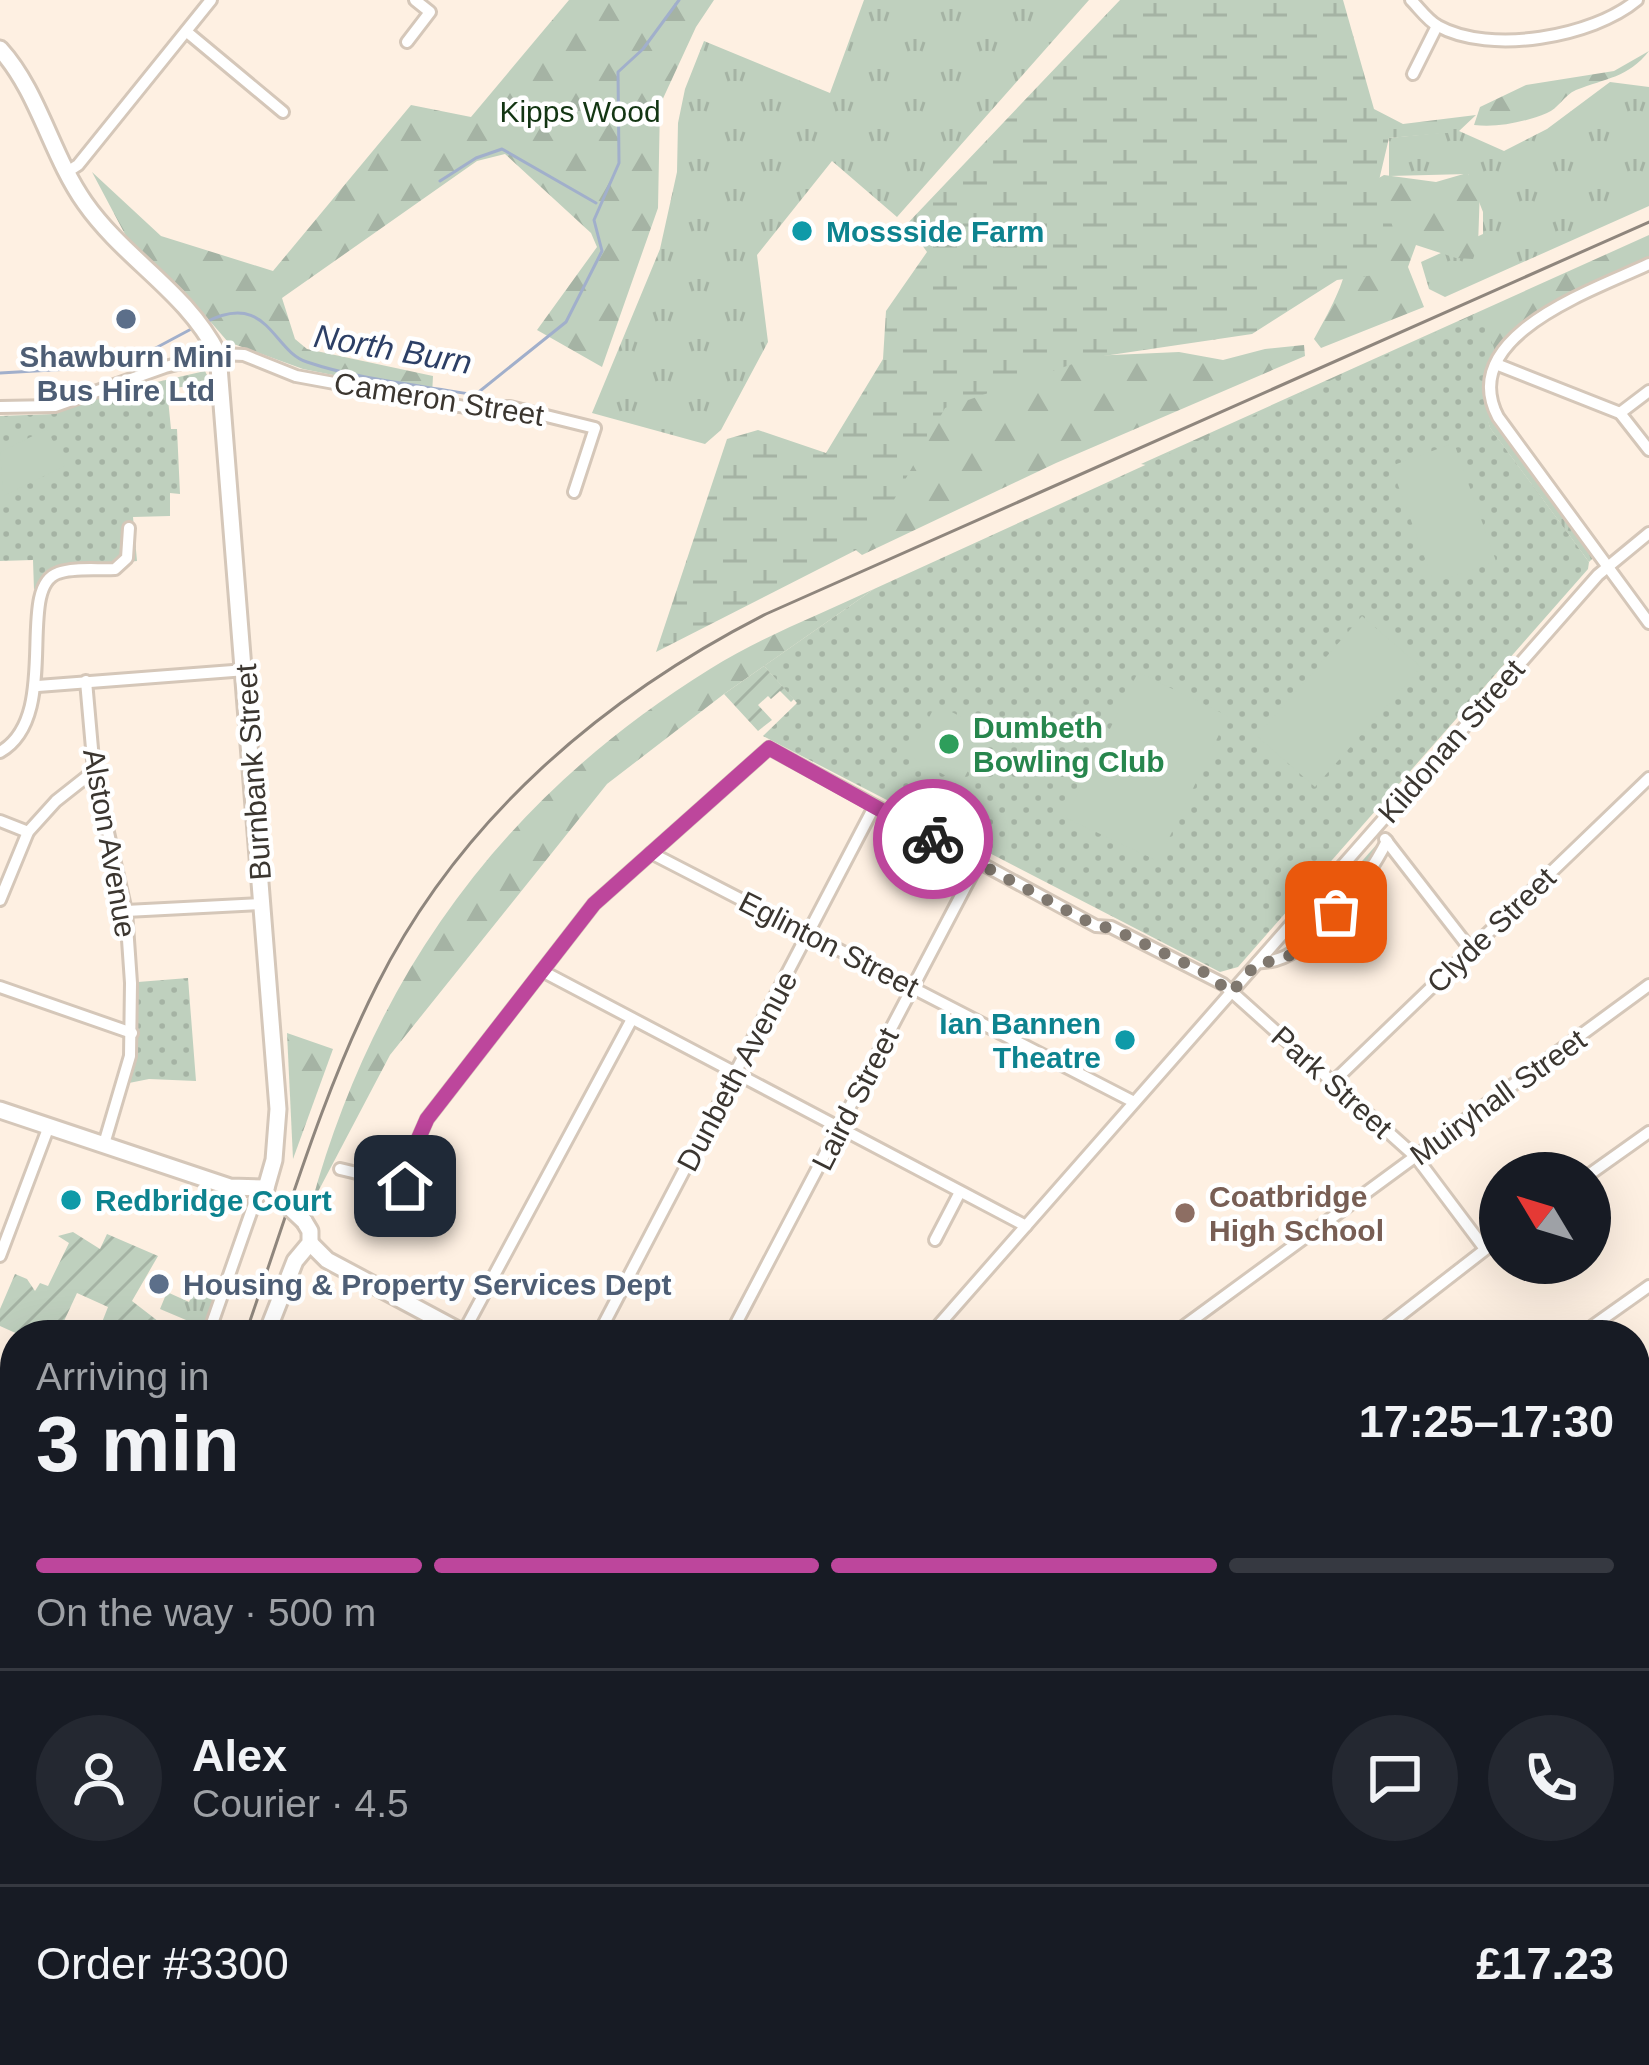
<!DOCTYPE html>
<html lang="en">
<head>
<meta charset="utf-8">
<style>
  :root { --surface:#171b24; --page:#242831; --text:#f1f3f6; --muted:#9ea1a6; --line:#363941; --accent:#bd469c }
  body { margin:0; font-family:Arial,sans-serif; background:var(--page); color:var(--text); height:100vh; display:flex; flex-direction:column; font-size:45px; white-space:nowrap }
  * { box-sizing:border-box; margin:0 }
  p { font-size:39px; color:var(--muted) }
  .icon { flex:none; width:66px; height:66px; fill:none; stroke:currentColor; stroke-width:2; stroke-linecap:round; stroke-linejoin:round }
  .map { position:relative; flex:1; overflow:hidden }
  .panel { position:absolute; left:0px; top:1320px; width:1650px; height:747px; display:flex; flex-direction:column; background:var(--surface); border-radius:48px 48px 0 0; box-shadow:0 12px 48px #0002 }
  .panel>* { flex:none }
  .needle { width:78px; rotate:308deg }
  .tools { position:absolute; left:1479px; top:1152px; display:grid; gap:24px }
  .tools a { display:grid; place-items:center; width:132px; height:132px; border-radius:50%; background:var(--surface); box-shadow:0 12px 48px #0002; font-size:60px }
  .pin { position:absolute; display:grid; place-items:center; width:102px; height:102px; color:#fff; margin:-51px; border-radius:24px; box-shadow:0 6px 18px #0006 }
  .courier { position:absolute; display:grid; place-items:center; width:120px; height:120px; margin:-60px; border:9px solid #bd469c; border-radius:50%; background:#fff; color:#222; box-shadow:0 3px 15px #0007 }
  .overview em { font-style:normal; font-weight:600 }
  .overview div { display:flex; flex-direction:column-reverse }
  .overview { display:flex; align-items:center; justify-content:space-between; height:204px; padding:0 36px }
  h1 { font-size:78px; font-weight:600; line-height:90px }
  .bar { display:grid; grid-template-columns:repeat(4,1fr); gap:18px 12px; align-content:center; height:144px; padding:0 36px }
  .bar i { height:15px; border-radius:9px; background:var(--line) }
  .bar .active { background:var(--accent) }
  .bar p { grid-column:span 4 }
  .line { display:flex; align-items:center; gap:30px; padding:0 36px; border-top:3px solid var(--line) }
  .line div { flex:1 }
  .round { display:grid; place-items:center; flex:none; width:126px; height:126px; border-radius:63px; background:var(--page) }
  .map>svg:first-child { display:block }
  .grass { fill:url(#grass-tufts) }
  .forest { fill:url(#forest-firs) }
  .wetland { fill:url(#wetland-marsh) }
  .park { fill:url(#park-dots) }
  .garden { fill:url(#garden-furrows) }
  .pitch { fill:#bfd0be }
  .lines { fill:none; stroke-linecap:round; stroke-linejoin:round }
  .stream { stroke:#a1afcb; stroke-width:3 }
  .canal { stroke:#a1afcb; stroke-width:10 }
  .street-casing { stroke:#d5c7b9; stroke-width:16 }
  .secondary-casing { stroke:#d5c7b9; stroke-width:21 }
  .primary-casing { stroke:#d5c7b9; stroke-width:22 }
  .street { stroke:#fff; stroke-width:10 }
  .secondary { stroke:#fff; stroke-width:15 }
  .primary { stroke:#fff; stroke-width:16 }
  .tram { stroke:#8f867d; stroke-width:3 }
  .rail { stroke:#8f867d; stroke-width:3 }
  .secondary-bridge-casing { stroke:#d5c7b9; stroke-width:21; stroke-linecap:butt }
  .secondary-bridge { stroke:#fff; stroke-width:15 }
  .done { stroke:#7f776e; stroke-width:12; stroke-dasharray:0 21.6 }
  .route { stroke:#bd469c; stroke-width:15 }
  .culture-dot { fill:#0f9aa8; stroke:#fff; stroke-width:4.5 }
  .service-dot { fill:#5c6f8a; stroke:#fff; stroke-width:4.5 }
  .leisure-dot { fill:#2e9e5b; stroke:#fff; stroke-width:4.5 }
  .education-dot { fill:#8d6e63; stroke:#fff; stroke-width:4.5 }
  .labels { text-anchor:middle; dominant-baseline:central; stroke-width:9; stroke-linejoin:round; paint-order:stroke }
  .park-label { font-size:30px; fill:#133613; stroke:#fff }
  .culture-label { font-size:30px; font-weight:bold; fill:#0d838f; stroke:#fff; text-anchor:start }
  .service-label { font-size:30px; font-weight:bold; fill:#4e5e75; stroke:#fff }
  .street-label { font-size:30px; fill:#3b3630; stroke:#fff }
  .leisure-label { font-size:30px; font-weight:bold; fill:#27864d; stroke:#fff; text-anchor:start }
  .education-label { font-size:30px; font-weight:bold; fill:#785e54; stroke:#fff; text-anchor:start }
  .water-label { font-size:33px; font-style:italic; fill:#2c3f66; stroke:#fff }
</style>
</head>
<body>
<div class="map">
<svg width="1649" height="2065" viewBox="0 0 1649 2065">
  <defs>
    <pattern id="grass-tufts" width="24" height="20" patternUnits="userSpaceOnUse" patternTransform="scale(3)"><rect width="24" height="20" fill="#bfd0be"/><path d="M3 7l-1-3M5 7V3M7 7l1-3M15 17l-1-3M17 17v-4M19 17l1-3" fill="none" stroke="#a5b3a4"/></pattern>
    <pattern id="forest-firs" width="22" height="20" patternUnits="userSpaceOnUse" patternTransform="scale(3)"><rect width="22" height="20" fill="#bfd0be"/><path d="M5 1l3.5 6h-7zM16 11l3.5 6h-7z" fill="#a5b3a4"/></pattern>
    <pattern id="wetland-marsh" width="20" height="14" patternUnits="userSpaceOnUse" patternTransform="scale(3)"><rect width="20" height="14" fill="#bfd0be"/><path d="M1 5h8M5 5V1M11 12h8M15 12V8" fill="none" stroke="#a5b3a4"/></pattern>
    <pattern id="park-dots" width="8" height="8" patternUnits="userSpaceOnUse" patternTransform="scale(3)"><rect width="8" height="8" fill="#bfd0be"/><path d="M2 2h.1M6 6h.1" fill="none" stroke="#a5b3a4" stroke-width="1.8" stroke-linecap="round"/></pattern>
    <pattern id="garden-furrows" width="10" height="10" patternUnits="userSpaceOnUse" patternTransform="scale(3)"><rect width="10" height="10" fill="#bfd0be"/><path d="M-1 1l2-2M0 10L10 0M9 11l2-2" fill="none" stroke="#a5b3a4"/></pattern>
  </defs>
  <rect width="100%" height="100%" fill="#fef0e2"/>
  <g class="grass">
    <path d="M864,0h225l-192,217 -65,-56 -75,94 11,87 -47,88 -16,14 -113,-31 68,-164 17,-77 1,-49 7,-34 19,-48 126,52z"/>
    <path d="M1610,82l39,5v119l-204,91 -16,-8 -8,-27 62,-28v-22l-15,-38 -79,2v-38l70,-7 45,20 43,-22z"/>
    <path d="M1489,368l-1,42 102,144 3,4 -4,4 -99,-134 -6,-20z"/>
    <path d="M1378,843c-7,35 -65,96 -99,112z"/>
    <path d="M201,1278l23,11 -16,46h-25l3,-15 -26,-11 7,-17 22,10z"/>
  </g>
  <g class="forest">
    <path d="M569,0h145l-18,27 -36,78 -2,103 -56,159 -65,-37 60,-83 -6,-14 -86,-79 -28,7 -195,137 13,41 12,10 126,27 -1,19 -129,-26 -75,-27 -45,-52 -56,-52 -35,-66 69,64 112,35 138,-166 60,12z"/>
    <path d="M1649,51c-21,27 -43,27 -73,39 -12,5 -18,19 -29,23 -22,9 -50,15 -73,12l6,-18 46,-22 88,-14z"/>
    <path d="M1467,173l13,15 -2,58 -5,13 -17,-1 -40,-13 -8,22 16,40 -103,41 -7,-9c33,-59 39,-76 37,-145l33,-19 52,7z"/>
    <path d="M1649,235v24l-118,56c-16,13 -28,37 -45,46 6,17 -3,43 4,67l93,126 -442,-90z"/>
    <path d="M1304,345l1,11 -249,107 -194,92 -18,-14 49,-150 63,5 134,-40 89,-4 44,8 42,-11z"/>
    <path d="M874,589l-150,105 -117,90 -217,271 -79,150c63,-231 195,-410 399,-536 51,-32 109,-54 164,-80z"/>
    <path d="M287,1033l46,16 -40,110z"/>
  </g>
  <path class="wetland" d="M1120,0h223l31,109 29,15 73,-9 -18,17 -69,6 -13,55c23,41 25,42 -1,82l-38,5 -85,54 -162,24 -145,50 -75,135 -214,109 71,-213 31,-9 68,23 57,-94 3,-48 41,-59 -20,-28z"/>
  <g class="park">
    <path d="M1480,312l16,41 -11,13 4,2 -5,40 6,20 99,134 -1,7 -350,398 -18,5 -457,-236 34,-33 -33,-37 110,-77z"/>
    <path d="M205,371l6,12 -44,6 4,40h6l3,65 -10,-1v23l-37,1 4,44 -84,9 -9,3 -10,17 -1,-30 -33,1v-145l54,-2 68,-24z"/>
    <path d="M188,978l8,103 -47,-2 -20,4 6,-26 3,-75z"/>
    <path d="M1649,1666v219l-14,-8v-192z"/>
    <path d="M0,1770l15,7v275h154l6,13h-175z"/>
    <path d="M1215,2052h72l-4,13h-69z"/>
  </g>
  <g class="garden">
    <path d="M764,666l30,33 -3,3 -11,-11 -9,8 -3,-3 -10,9 14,15 -14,11 -34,-37z"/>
    <path d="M73,1232l27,17 7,-15 51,22 -26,45 44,34h-29l-5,-4 -13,4 -8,-7 -7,7h-17l11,-28 -31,-14 -19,41 -18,-7 -4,8h-16l-20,-9v-17l15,-35 12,5 8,12 5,-8 8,3 21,-43 -11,-7z"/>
  </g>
  <g class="pitch">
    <path d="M47,429l18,37 -62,30 -3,-44z"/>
    <path d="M1454,443l42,118 -62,22 -43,-117z"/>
    <path d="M1362,616l59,51 -106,120 -58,-51z"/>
    <path d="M1138,672l90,44 -70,145 -92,-43z"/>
    <path d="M936,704l53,27 -28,53 -52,-28z"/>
  </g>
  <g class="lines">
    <g class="stream">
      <path d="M440,181l36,-23 26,-9 94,54"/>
      <path d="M204,323c64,-34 68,28 103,39 53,18 113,23 168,33l91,-73 36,-71 -8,-31 25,-57 -1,-91 25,-23 36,-49"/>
      <path d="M0,373l122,-7 73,-39"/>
    </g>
    <g class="canal">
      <path d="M0,1912h15"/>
      <path d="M136,2052l5,13"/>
    </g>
    <defs>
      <g id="street">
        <path d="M1411,0c8,8 17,21 27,26 52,29 155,11 199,-26"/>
        <path d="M187,32l96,80"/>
        <path d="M407,42l23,-30 -15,-12"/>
        <path d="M1413,74l24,-48"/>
        <path d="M67,172l11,-7 133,-165"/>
        <path d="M1649,264c-52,25 -194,71 -151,153l151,206"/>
        <path d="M1496,364l124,49"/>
        <path d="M1649,391l-29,22 29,37"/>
        <path d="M0,407l55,-1 110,-39 53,-13 26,1 52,21 174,32 40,-1 85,21 -21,64"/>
        <path d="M86,681l8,90 32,140 5,72 -1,73 -26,88"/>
        <path d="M38,686l208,-16"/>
        <path d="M0,752c63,-36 14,-164 58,-179 15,-6 40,-3 57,-4l12,-11 2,-30"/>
        <path d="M0,821l28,11"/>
        <path d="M1385,839l86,111"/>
        <path d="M651,853l483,249"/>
        <path d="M0,900l28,-68 28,-31 38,-30"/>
        <path d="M126,911l137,-7"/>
        <path d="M1258,962c49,4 109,-81 129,-121"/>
        <path d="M542,971l484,255"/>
        <path d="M0,987l132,46"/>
        <path d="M1333,1082l316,-304"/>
        <path d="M340,1169l59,14"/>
        <path d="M1590,1174l59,-42"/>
        <path d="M443,1207l-44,-24 28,-64 167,-215 175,-156 327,178 15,1 112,57 193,173 69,92"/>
        <path d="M935,1240l25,-48"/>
        <path d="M0,1256l49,-130"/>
        <path d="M463,1333l169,-314"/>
        <path d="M208,1335l47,-134 11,-13"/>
        <path d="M424,1335l7,-18"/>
        <path d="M598,1335l276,-528"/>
        <path d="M730,1335l248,-472"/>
        <path d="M930,1335l668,-760 51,-42"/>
        <path d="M1172,1335l477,-350"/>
        <path d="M1375,1335l125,-97"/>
        <path d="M1580,1335l69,-49"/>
        <path d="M0,1412l15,7"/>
        <path d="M1635,1542l14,19"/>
        <path d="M1635,1669l14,-18"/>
        <path d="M0,1672l15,-11"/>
        <path d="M554,2052l25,13"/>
        <path d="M381,2065l5,-13"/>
        <path d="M711,2065l10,-13"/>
      </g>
      <g id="secondary">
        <path d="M0,49c39,43 51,106 85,154 40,57 100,87 133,151l60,755 -4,51 -8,28"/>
        <path d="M0,1110l230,77 36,1"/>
        <path d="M310,1243l17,17 140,75"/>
        <path d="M266,1335l29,-74 15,-18v-12l-6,-10"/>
        <path d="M0,1729l15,4"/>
        <path d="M302,2052l8,13"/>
      </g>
      <g id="primary">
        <path d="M1635,1497l14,-10"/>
        <path d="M1635,1899l14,15"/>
        <path d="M1635,1922l14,15"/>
        <path d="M1202,2052l1,13"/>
        <path d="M1162,2065l1,-13"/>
      </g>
    </defs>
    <use href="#street" class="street-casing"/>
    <use href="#secondary" class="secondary-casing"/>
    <use href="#primary" class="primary-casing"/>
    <use href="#street" class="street"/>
    <use href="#secondary" class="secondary"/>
    <use href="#primary" class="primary"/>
    <path class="tram" d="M0,1814l15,-6"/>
    <g class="rail">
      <path d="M245,1335c41,-116 76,-239 132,-350 83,-166 226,-288 389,-371l883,-392"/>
      <path d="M0,1701l15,-10"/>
      <path d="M0,1754l15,3"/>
      <path d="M210,2052l4,13"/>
    </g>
    <defs>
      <path id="secondary-bridge" d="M287,1205l17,16"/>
    </defs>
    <use href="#secondary-bridge" class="secondary-bridge-casing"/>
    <use href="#secondary-bridge" class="secondary-bridge"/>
  </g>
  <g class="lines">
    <path class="done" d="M933,839l163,87 15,2 97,46 23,19 27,-31c36,2 56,-25 78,-50"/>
    <path class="route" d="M405,1186l-6,-3 28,-64 167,-215 175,-156 164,91"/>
  </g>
  <g class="culture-dot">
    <circle cx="802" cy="231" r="12"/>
    <circle cx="1125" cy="1040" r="12"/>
    <circle cx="71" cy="1200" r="12"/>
  </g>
  <g class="service-dot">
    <circle cx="126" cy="319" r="12"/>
    <circle cx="159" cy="1284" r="12"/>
  </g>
  <circle class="leisure-dot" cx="949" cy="744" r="12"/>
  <circle class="education-dot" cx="1185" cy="1213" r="12"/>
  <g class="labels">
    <g class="park-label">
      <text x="580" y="111">Kipps Wood</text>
    </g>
    <g class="culture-label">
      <text x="826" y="231">Mossside Farm</text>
      <text x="1101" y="1023" text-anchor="end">Ian Bannen<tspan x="1101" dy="34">Theatre</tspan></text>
      <text x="95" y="1200">Redbridge Court</text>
    </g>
    <g class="service-label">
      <text x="126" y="356">Shawburn Mini<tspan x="126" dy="34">Bus Hire Ltd</tspan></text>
      <text x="183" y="1284" text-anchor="start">Housing &amp; Property Services Dept</text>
    </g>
    <g class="street-label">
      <text transform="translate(439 399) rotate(9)">Cameron Street</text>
      <text transform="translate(1451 741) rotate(-49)">Kildonan Street</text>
      <text transform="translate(253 772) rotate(-94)">Burnbank Street</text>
      <text transform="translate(110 843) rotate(80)">Alston Avenue</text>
      <text transform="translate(1491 930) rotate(-44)">Clyde Street</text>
      <text transform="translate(829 944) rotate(27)">Eglinton Street</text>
      <text transform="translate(737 1071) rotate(-62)">Dunbeth Avenue</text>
      <text transform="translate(1332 1082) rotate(42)">Park Street</text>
      <text transform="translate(1498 1097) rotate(-36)">Muiryhall Street</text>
      <text transform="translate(855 1099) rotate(-63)">Laird Street</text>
    </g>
    <g class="leisure-label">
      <text x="973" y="727">Dumbeth<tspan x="973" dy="34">Bowling Club</tspan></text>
    </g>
    <g class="education-label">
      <text x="1209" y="1196">Coatbridge<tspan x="1209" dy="34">High School</tspan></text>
    </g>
    <g class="water-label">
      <text transform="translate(393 349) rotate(10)">North Burn</text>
    </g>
  </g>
</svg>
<div class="tools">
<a><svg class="needle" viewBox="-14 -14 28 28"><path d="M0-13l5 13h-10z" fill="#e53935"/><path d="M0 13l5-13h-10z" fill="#9ea1a6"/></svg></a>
</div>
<div class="pin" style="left:1336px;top:912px;background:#ea580c"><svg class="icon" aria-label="bag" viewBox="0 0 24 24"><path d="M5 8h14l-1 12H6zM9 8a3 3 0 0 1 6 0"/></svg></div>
<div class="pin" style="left:405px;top:1186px;background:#1f2937"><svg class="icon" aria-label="home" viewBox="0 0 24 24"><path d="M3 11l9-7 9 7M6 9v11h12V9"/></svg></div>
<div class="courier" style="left:933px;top:839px"><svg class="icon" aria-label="bike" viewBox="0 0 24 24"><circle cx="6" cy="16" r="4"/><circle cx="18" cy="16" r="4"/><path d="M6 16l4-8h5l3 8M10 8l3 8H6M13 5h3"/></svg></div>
<section class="panel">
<div class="overview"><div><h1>3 min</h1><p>Arriving in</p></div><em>17:25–17:30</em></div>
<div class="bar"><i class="active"></i><i class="active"></i><i class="active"></i><i></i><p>On the way · 500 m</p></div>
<div class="line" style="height:216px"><a class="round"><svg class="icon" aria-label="person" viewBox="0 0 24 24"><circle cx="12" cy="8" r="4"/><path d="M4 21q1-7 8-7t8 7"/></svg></a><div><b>Alex</b><p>Courier · 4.5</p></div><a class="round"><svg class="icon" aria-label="chat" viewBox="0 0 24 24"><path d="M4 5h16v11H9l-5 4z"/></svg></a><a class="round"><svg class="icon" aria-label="phone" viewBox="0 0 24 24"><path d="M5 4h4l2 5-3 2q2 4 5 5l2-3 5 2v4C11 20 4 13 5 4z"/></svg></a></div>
<div class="line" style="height:156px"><div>Order #3300</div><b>£17.23</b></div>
</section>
</div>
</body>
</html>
